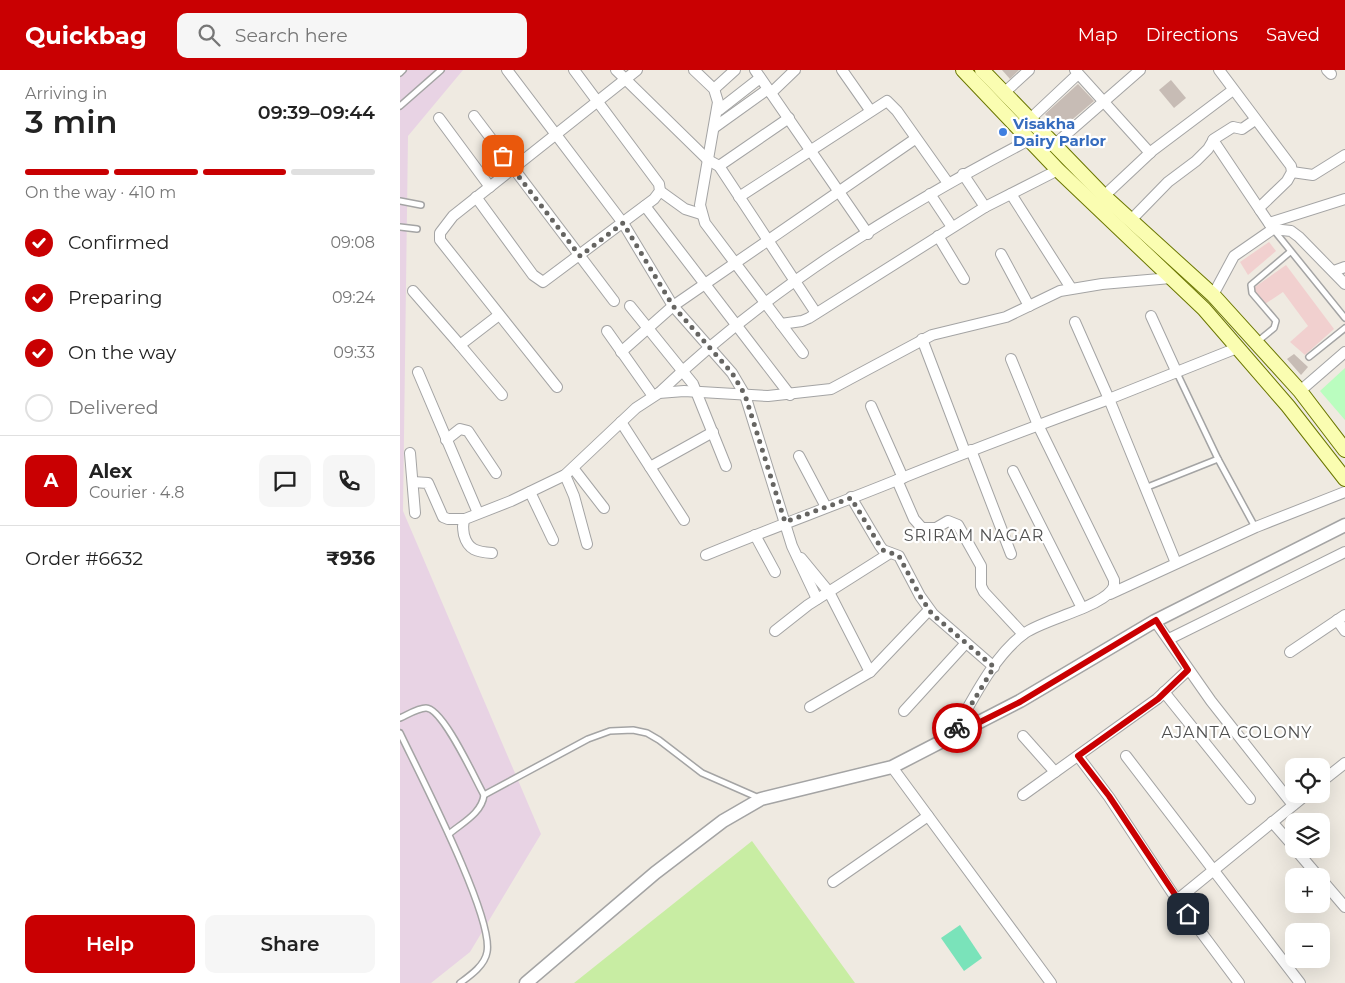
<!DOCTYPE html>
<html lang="en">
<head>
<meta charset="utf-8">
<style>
  :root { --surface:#fff; --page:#f6f6f6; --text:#222; --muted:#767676; --line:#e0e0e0; --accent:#c90002 }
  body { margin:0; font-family:Montserrat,sans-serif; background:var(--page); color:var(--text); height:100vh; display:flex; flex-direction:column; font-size:19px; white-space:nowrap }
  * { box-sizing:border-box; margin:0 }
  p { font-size:16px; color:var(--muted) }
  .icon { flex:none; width:28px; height:28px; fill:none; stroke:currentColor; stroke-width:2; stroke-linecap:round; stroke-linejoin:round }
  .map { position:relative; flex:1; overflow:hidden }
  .panel { display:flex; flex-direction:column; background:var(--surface); width:400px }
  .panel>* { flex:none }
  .tools { position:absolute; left:885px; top:688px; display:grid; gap:10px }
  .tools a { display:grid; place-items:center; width:45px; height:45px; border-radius:10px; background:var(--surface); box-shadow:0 5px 20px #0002; font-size:25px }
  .pin { position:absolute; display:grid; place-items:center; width:42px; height:42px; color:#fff; margin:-21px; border-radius:10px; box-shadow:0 2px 8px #0006 }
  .courier { position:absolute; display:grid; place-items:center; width:50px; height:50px; margin:-25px; border:4px solid #c90002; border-radius:50%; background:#fff; color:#222; box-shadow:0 1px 6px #0007 }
  .headline em { font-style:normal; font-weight:600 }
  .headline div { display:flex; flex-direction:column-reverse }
  .headline { display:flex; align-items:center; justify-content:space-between; height:85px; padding:0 25px }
  h1 { font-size:32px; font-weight:600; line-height:38px }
  .bar { display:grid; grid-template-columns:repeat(4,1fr); gap:8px 5px; align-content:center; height:60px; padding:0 25px }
  .bar i { height:6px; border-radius:4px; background:var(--line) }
  .bar .selected { background:var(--accent) }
  .bar p { grid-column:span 4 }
  .line { display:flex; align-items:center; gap:12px; padding:0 25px; border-top:1px solid var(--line) }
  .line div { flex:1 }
  .round { display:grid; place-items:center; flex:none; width:52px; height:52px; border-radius:10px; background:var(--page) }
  ol { padding:0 25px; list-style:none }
  li { display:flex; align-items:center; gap:15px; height:55px }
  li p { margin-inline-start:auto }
  li .icon { padding:5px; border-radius:50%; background:var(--accent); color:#fff; stroke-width:4 }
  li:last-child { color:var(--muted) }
  li i { width:28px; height:28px; border:2px solid var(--line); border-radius:50% }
  .primary-button { display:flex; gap:10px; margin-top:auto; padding:10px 25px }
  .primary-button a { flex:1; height:58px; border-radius:10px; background:var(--accent); color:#fff; font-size:20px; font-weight:600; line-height:58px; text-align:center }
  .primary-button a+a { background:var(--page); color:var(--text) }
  header { display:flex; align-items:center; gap:30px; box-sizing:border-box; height:70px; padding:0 25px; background:var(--accent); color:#fff }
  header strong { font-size:24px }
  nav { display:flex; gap:28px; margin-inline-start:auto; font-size:18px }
  .search { width:350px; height:45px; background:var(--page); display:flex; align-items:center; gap:12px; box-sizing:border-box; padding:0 18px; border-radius:10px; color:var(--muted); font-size:19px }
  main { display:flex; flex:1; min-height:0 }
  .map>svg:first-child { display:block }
  .commercial { fill:#f1d0cf }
  .industrial { fill:#e8d3e4 }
  .grass { fill:#c8eda3 }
  .park { fill:#bafdbf }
  .pitch { fill:#7ae3ba }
  .building { fill:#c7bcb5 }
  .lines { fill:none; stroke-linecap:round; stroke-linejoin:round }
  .service-casing { stroke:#a4a4a4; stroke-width:8 }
  .minor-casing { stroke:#a4a4a4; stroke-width:12 }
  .tertiary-casing { stroke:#a4a4a4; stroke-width:15 }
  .secondary-casing { stroke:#6b7700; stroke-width:16 }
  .service { stroke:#fff; stroke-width:5 }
  .minor { stroke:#fff; stroke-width:10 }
  .tertiary { stroke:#fff; stroke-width:12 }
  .secondary { stroke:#fafdb1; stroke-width:14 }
  .done { stroke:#666562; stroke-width:5; stroke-dasharray:0 9 }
  .route { stroke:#c90002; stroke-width:6 }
  .shop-dot { fill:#3f7fe0; stroke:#fff; stroke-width:2 }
  .labels { text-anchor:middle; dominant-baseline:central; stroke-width:4.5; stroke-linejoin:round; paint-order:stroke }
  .shop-label { font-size:15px; font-weight:bold; fill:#366cbe; stroke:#fff; text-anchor:start }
  .neighbourhood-label { font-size:16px; letter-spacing:1px; fill:#505050; stroke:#fff }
</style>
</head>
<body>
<header>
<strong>Quickbag</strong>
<div class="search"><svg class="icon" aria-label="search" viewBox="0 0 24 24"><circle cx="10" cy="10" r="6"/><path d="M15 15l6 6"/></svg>Search here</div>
<nav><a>Map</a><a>Directions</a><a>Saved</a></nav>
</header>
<main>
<section class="panel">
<div class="headline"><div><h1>3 min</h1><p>Arriving in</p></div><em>09:39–09:44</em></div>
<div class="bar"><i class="selected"></i><i class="selected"></i><i class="selected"></i><i></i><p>On the way · 410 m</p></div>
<ol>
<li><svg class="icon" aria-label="check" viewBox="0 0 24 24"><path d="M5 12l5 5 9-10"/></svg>Confirmed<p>09:08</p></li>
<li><svg class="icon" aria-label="check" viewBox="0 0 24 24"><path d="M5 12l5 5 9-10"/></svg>Preparing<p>09:24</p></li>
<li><svg class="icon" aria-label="check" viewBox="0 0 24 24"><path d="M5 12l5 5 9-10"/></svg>On the way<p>09:33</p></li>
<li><i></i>Delivered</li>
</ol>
<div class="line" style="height:90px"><b class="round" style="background:var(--accent);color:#fff">A</b><div><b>Alex</b><p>Courier · 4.8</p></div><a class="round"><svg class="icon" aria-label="chat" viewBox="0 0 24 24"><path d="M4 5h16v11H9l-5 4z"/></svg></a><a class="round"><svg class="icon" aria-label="phone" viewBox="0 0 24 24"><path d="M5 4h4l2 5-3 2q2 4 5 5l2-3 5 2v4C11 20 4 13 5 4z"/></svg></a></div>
<div class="line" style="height:65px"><div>Order #6632</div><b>₹936</b></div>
<div class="primary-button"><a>Help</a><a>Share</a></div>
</section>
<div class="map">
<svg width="945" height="913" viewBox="0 0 945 913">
  <rect width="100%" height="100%" fill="#efeae1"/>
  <g class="commercial">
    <path d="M869,172l7,9 -28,24 -8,-13z"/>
    <path d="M886,195l48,64 -29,26 -15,-13 18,-16 -25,-34 -18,12 -13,-15z"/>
  </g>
  <path class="industrial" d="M0,0h63l-55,66 -5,375 138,323 -71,118 -39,31h-31z"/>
  <path class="grass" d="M352,771l103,142h-282h1z"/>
  <path class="park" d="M945,298v52l-25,-29z"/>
  <path class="pitch" d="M560,855l22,33 -18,13 -23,-33z"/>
  <g class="building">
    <path d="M602,0h17l-9,9z"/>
    <path d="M771,10l15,18 -12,10 -15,-18z"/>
    <path d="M678,14l16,17 -34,29 -15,-16z"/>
    <path d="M894,284l14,13 -7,8 -14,-16z"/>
  </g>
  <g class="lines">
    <defs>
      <g id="service">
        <path d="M0,3l3,-3"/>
        <path d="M0,36l41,-36"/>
        <path d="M0,131l21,4"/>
        <path d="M0,157l17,2"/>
        <path d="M873,159l72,89"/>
        <path d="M857,272l17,-14 2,-7 -24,-28 -1,-8 39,-33"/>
        <path d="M909,287l36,-29"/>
        <path d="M777,303l41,86 37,68"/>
        <path d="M745,418l73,-29"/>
        <path d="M0,648c7,-3 18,-10 26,-10 17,0 49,71 58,87 -2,18 -22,28 -35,39"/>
        <path d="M0,663c18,38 94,184 87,219 -2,13 -16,23 -27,31"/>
        <path d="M84,725l104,-56 22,-8 23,-1 14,3 12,7 43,33 57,25"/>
      </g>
      <g id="minor">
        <path d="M107,0l116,153 50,83 59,67 13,22 47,151 25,53"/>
        <path d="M216,0l92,90 11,6 97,147"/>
        <path d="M294,0l20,19 4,13 -18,103 5,18 98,130"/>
        <path d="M355,0l113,164"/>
        <path d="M442,0l28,40"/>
        <path d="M675,0l75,83"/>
        <path d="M819,0l72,96 1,6 -5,9 -27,26v3l13,19"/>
        <path d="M927,0l4,4"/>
        <path d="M314,19l21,-19"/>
        <path d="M371,23l24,-23"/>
        <path d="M604,23l25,-23"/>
        <path d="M319,40l41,-32"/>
        <path d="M74,46l140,185"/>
        <path d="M39,48l51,69"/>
        <path d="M629,50l49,-46"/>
        <path d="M315,57l53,-38"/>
        <path d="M813,70l47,70"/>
        <path d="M654,75l86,-75"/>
        <path d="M319,96l70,-48"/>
        <path d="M892,102l21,3 32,-20"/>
        <path d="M563,104l22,33"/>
        <path d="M260,121l25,18 16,5"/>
        <path d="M530,124l22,33"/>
        <path d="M611,124l60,94"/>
        <path d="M704,126l48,-45 81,-61"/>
        <path d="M76,127l57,78 10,7 111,-83 6,-8 -1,-7 -85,-114"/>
        <path d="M339,127l148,-96 10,10 51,72"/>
        <path d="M245,136l145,189"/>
        <path d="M730,151l38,-39 28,-21 12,-12 6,-10 19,-12 9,2 13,-9"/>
        <path d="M869,153l76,-24"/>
        <path d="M538,166l26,43"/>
        <path d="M601,184l28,52"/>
        <path d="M934,201l11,-4"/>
        <path d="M13,221l47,54"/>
        <path d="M813,225l21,-39 39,-27 18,2 8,6 46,47"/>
        <path d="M230,236l63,78 33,82"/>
        <path d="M99,245l-39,30 42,50"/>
        <path d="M751,246l26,57"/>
        <path d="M381,254l21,-3 7,-3 176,-111 73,-37"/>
        <path d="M207,261l46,65"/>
        <path d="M522,269l43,113"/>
        <path d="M221,282l52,-46 242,-167"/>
        <path d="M18,302l60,141"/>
        <path d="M157,317l-117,-147v-7l13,-17 184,-146"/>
        <path d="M900,321l45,-39"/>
        <path d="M259,323c108,-104 238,-184 370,-253"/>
        <path d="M471,336l32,72"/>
        <path d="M221,352l63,98"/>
        <path d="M46,370l14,-11 8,2 28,42"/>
        <path d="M571,380l40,104"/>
        <path d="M10,383l5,60"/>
        <path d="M399,386l27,51"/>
        <path d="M250,397l63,-35"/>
        <path d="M173,398l31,40"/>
        <path d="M613,401l69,137"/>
        <path d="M165,405l9,21 13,48"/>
        <path d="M497,410l17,39 8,9h14l12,-7 10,4 23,41v20l3,6 39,42"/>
        <path d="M13,412l15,1 15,34 5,2h17"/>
        <path d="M130,422l23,48"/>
        <path d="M451,427l29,49 3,4 16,6 21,40 13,18 61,53"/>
        <path d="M355,465l20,37"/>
        <path d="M92,483c-15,-1 -24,-3 -28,-18 -1,-6 -2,-11 1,-16l46,-18 54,-26 71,-67 23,-15 25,-2 84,5 63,-7 101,-54 74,-18 54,-26 42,-7 69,-6"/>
        <path d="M306,485c63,-26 127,-49 191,-75 70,-28 141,-55 212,-81l-34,-77"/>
        <path d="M401,488l28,34 41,80"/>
        <path d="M776,493l-67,-164 128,-51"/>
        <path d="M710,524l146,-67 89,-35"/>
        <path d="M937,550l8,11"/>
        <path d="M755,551l56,80 82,104"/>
        <path d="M375,561l33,-26 82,-52"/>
        <path d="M769,569l176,-87"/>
        <path d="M890,582l55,-37"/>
        <path d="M764,622l86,107"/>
        <path d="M410,637l60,-35 59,-62"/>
        <path d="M504,641l62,-68"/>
        <path d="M552,666c19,-33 41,-80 73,-103 19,-14 82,-27 89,-47v-6l-76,-155 -27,-66"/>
        <path d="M623,666l32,36"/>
        <path d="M678,686l31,41 68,103 62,83"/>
        <path d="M726,686l174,227"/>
        <path d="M492,697l159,216"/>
        <path d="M921,712l24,-19"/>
        <path d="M623,725l134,-96 31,-29"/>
        <path d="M872,752l22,25"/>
        <path d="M895,779l23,27"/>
        <path d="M921,809l24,28"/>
        <path d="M433,812l95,-66"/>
        <path d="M777,830l130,-106"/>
      </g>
      <path id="tertiary" d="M126,913l129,-110 68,-52 38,-22 131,-32 128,-66 135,-80 190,-96"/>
      <g id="secondary">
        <path d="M563,0l95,100 146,139 84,97 57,73"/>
        <path d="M582,0l122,126 109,99 87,96 45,59"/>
      </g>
    </defs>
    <use href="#service" class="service-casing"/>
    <use href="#minor" class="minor-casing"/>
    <use href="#tertiary" class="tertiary-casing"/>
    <use href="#secondary" class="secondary-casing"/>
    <use href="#service" class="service"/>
    <use href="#minor" class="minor"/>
    <use href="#tertiary" class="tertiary"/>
    <use href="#secondary" class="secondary"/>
  </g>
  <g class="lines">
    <path class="done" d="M103,86l77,100 43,-33 50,83 59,67 13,22 40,127 66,-24 29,48 3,4 16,6 21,40 12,18 62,53 -37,61"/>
    <path class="route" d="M557,658l-5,8 68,-34 136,-82 32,50 -30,29 -80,57 31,40 79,118"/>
  </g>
  <circle class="shop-dot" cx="603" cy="62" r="5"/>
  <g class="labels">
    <g class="shop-label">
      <text x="613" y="53">Visakha<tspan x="613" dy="17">Dairy Parlor</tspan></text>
    </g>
    <g class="neighbourhood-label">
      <text x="574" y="465">SRIRAM NAGAR</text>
      <text x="837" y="662">AJANTA COLONY</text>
    </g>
  </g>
</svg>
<div class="tools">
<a><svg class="icon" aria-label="locate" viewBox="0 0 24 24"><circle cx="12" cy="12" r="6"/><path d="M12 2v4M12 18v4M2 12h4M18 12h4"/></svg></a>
<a><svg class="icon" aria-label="layers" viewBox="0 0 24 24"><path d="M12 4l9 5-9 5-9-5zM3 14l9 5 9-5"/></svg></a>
<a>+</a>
<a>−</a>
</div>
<div class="pin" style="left:103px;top:86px;background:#ea580c"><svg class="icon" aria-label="bag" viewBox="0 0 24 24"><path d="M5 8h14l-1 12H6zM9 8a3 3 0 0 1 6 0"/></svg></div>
<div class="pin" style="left:788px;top:844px;background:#1f2937"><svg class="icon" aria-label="home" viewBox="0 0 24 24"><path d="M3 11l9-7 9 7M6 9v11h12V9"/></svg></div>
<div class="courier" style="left:557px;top:658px"><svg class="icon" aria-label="bike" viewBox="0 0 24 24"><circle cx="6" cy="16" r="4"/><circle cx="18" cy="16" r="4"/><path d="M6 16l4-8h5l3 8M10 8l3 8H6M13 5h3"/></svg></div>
</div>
</main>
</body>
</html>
